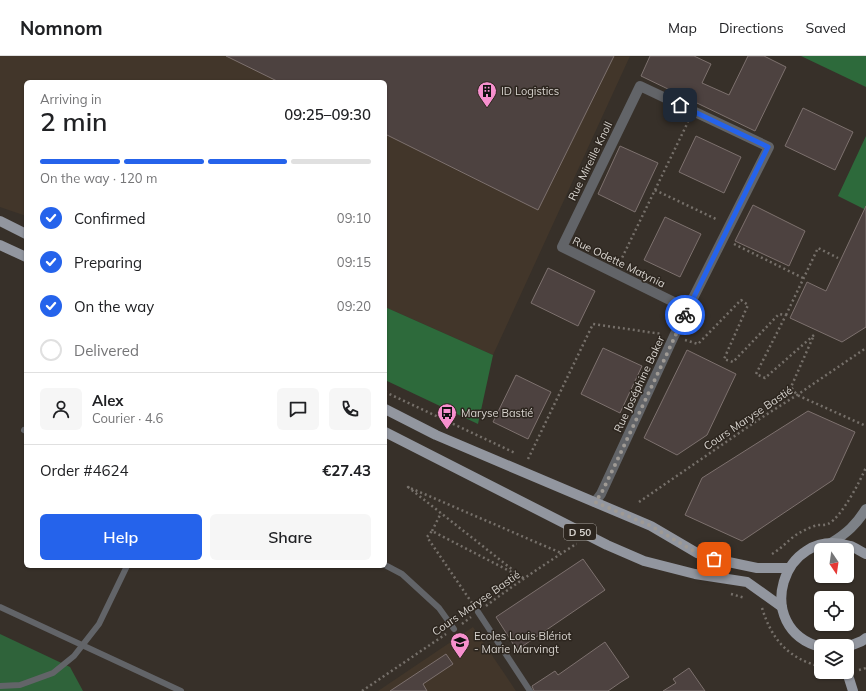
<!DOCTYPE html>
<html lang="en">
<head>
<meta charset="utf-8">
<style>
  :root { --surface:#fff; --page:#f6f6f6; --text:#202124; --muted:#757577; --line:#e0e0e0; --accent:#2563eb }
  body { margin:0; font-family:Mulish,sans-serif; background:var(--page); color:var(--text); height:100vh; display:flex; flex-direction:column; font-size:15px; white-space:nowrap }
  * { box-sizing:border-box; margin:0 }
  p { font-size:13px; color:var(--muted) }
  .icon { flex:none; width:22px; height:22px; fill:none; stroke:currentColor; stroke-width:2; stroke-linecap:round; stroke-linejoin:round }
  .map { position:relative; flex:1; overflow:hidden }
  .drawer { position:absolute; left:24px; top:24px; width:363px; height:488px; display:flex; flex-direction:column; background:var(--surface); border-radius:6px; box-shadow:0 1px 3px #0004 }
  .drawer>* { flex:none }
  .needle { width:26px; rotate:167deg }
  .tools { position:absolute; left:814px; top:487px; display:grid; gap:8px }
  .tools a { display:grid; place-items:center; width:40px; height:40px; border-radius:6px; background:var(--surface); box-shadow:0 1px 3px #0004; font-size:20px }
  .pin { position:absolute; display:grid; place-items:center; width:34px; height:34px; color:#fff; margin:-17px; border-radius:8px; box-shadow:0 2px 6px #0006 }
  .courier { position:absolute; display:grid; place-items:center; width:40px; height:40px; margin:-20px; border:3px solid #2563eb; border-radius:50%; background:#fff; color:#222; box-shadow:0 1px 5px #0007 }
  .summary em { font-style:normal; font-weight:600 }
  .summary div { display:flex; flex-direction:column-reverse }
  .summary { display:flex; align-items:center; justify-content:space-between; height:68px; padding:0 16px }
  h1 { font-size:26px; font-weight:600; line-height:30px }
  .bar { display:grid; grid-template-columns:repeat(4,1fr); gap:6px 4px; align-content:center; height:48px; padding:0 16px }
  .bar i { height:5px; border-radius:3px; background:var(--line) }
  .bar .current { background:var(--accent) }
  .bar p { grid-column:span 4 }
  .line { display:flex; align-items:center; gap:10px; padding:0 16px; border-top:1px solid var(--line) }
  .line div { flex:1 }
  .round { display:grid; place-items:center; flex:none; width:42px; height:42px; border-radius:6px; background:var(--page) }
  ol { padding:0 16px; list-style:none }
  li { display:flex; align-items:center; gap:12px; height:44px }
  li p { margin-inline-start:auto }
  li .icon { padding:4px; border-radius:50%; background:var(--accent); color:#fff; stroke-width:4 }
  li:last-child { color:var(--muted) }
  li i { width:22px; height:22px; border:2px solid var(--line); border-radius:50% }
  .button { display:flex; gap:8px; margin-top:auto; padding:8px 16px }
  .button a { flex:1; height:46px; border-radius:6px; background:var(--accent); color:#fff; font-size:16px; font-weight:600; line-height:46px; text-align:center }
  .button a+a { background:var(--page); color:var(--text) }
  header { display:flex; align-items:center; gap:24px; box-sizing:border-box; height:56px; padding:0 20px; background:var(--surface); border-bottom:1px solid var(--line) }
  header strong { font-size:19px }
  nav { display:flex; gap:22px; margin-inline-start:auto; font-size:14px }
  .map>svg:first-child { display:block }
  .built { fill:#42362a }
  .green { fill:#2f633a }
  .forest { fill:#2d6a3b }
  .building { fill:#4d4240; stroke:#7d716e }
  .lines { fill:none; stroke-linecap:round; stroke-linejoin:round }
  .path { stroke:#76706a; stroke-width:2.5; stroke-dasharray:2 3; stroke-linecap:butt }
  .service { stroke:#626468; stroke-width:6 }
  .minor { stroke:#626468; stroke-width:10 }
  .secondary { stroke:#7d8187; stroke-width:10 }
  .primary { stroke:#92969f; stroke-width:10 }
  .done { stroke:#9f9a94; stroke-width:4; stroke-dasharray:0 7.2 }
  .route { stroke:#2563eb; stroke-width:5 }
  .labels { text-anchor:middle; dominant-baseline:central; stroke-width:3; stroke-linejoin:round; paint-order:stroke }
  .shield { fill:#2d261f; stroke:#a49f9a; stroke-width:1 }
  .shield-label { font-size:10px; font-weight:bold; fill:#d7d3ce }
  .poi-label { font-size:11px; fill:#d7d3ce; stroke:#2d261f; text-anchor:start }
  .street-label { font-size:11px; fill:#d7d3ce; stroke:#2d261f }
</style>
</head>
<body>
<header>
<strong>Nomnom</strong>
<nav><a>Map</a><a>Directions</a><a>Saved</a></nav>
</header>
<div class="map">
<svg width="866" height="635" viewBox="0 0 866 635">
  <rect width="100%" height="100%" fill="#373029"/>
  <g class="built">
    <path d="M0,0h630l-137,299 -108,-48v-225h-359v134l-26,-9z"/>
    <path d="M473,571l43,64h-138z"/>
  </g>
  <path class="green" d="M0,578l70,33 13,24h-83z"/>
  <g class="forest">
    <path d="M801,0h65v31z"/>
    <path d="M866,80v74l-28,-14z"/>
    <path d="M385,251l108,48 -15,69 -93,-44z"/>
  </g>
  <g class="building">
    <path d="M226,0h388l-76,154 -153,-76v-52h-106z"/>
    <path d="M650,0h44l17,8 -9,19 27,12 19,-39h16l22,11 -31,64 -114,-55z"/>
    <path d="M803,52l50,24 -18,38 -50,-24z"/>
    <path d="M696,80l45,21 -17,36 -45,-21z"/>
    <path d="M620,90l38,17 -23,49 -37,-18z"/>
    <path d="M753,149l52,26 -16,35 -54,-25z"/>
    <path d="M866,150v121l-24,15 -52,-24 17,-36 19,9z"/>
    <path d="M665,161l36,17 -21,43 -36,-17z"/>
    <path d="M548,212l47,23 -17,35 -47,-23z"/>
    <path d="M603,292l39,18 -22,47 -39,-19z"/>
    <path d="M687,294l49,24 -29,61 -30,20 -33,-17z"/>
    <path d="M516,319l35,17 -23,47 -35,-17z"/>
    <path d="M808,355l47,21 -22,48 -91,61 -57,-26 17,-37z"/>
    <path d="M583,503l22,31 -88,60 -21,-33z"/>
    <path d="M605,586l24,35 -8,5 -13,9h-74l-2,-5 23,-15 3,4z"/>
    <path d="M446,598l7,10 -30,20 4,7h-37z"/>
    <path d="M689,612l16,23h-42l13,-8 -3,-4z"/>
  </g>
  <g class="lines">
    <g class="path">
      <path d="M655,134l63,30"/>
      <path d="M734,188l69,34"/>
      <path d="M620,206l68,-140"/>
      <path d="M786,259l32,-67 20,10"/>
      <path d="M685,284l13,4 43,-44 7,5 -24,54 9,3 46,-48 7,1 -30,59 9,4 49,-43 -23,52 6,8 69,31"/>
      <path d="M385,336l130,61"/>
      <path d="M528,403l65,-135 69,10"/>
      <path d="M639,446l119,-82 39,-25 69,-47"/>
      <path d="M432,475l9,-18"/>
      <path d="M772,498c9,-5 17,-15 27,-21 6,-3 13,-7 20,-8 3,0 6,0 9,-1 13,-6 33,-44 38,-57"/>
      <path d="M731,538l14,4"/>
      <path d="M472,547l-45,-66 5,-6 91,47 -115,-91 153,66"/>
      <path d="M486,550c29,-22 59,-42 90,-62h1"/>
      <path d="M762,552c10,32 26,50 59,59"/>
      <path d="M462,568l9,-7"/>
      <path d="M859,614l7,-2"/>
      <path d="M830,616l5,6"/>
      <path d="M362,635l84,-57"/>
    </g>
    <g class="service">
      <path d="M24,374l2,1"/>
      <path d="M385,509l17,9 37,34 15,21"/>
      <path d="M0,551l181,84"/>
      <path d="M478,556l52,79"/>
      <path d="M0,630l20,-1 33,-12 21,-17 25,-32 28,-58"/>
    </g>
    <path class="minor" d="M595,446l6,-8 73,-158 95,-189 -129,-61 -78,161 126,62"/>
    <path class="secondary" d="M831,487c16,-10 25,-18 35,-34"/>
    <g class="primary">
      <path d="M0,165l26,13"/>
      <path d="M0,189l26,12"/>
      <path d="M385,353l51,26 215,91 46,27 17,6 43,9h32"/>
      <path d="M385,376l222,113 37,16 51,13 52,8 35,25"/>
      <path d="M821,591c-70,-18 -39,-122 29,-101 5,1 11,6 16,8"/>
      <path d="M847,591l15,-6 4,-3"/>
      <path d="M847,616l6,19"/>
    </g>
  </g>
  <g class="lines">
    <path class="done" d="M685,259l-70,150 -14,29 -6,8 56,24 46,27 17,6"/>
    <path class="route" d="M680,49l88,42 -83,168"/>
  </g>
  <defs>
    <symbol id="building-pin" viewBox="-11 -11 22 30"><path d="M0 17L-7.5 6A9.5 9.5 0 1 1 7.5 6Z" fill="#f790ce" stroke="#2d261f"/><path d="M-4-6H4V6H1V3H-1V6H-4ZM-2.5-4.3h1.7v1.8h-1.7ZM.8-4.3h1.7v1.8H.8ZM-2.5-1h1.7V.8h-1.7ZM.8-1h1.7V.8H.8Z" fill="#111"/></symbol>
    <symbol id="bus-pin" viewBox="-11 -11 22 30"><path d="M0 17L-7.5 6A9.5 9.5 0 1 1 7.5 6Z" fill="#f790ce" stroke="#2d261f"/><path d="M-5-6H5V4H4V6H2V4H-2V6H-4V4H-5ZM-3.5-4V0h7V-4ZM-3.5 1.2v1.5H-2V1.2ZM2 1.2v1.5H3.5V1.2Z" fill="#111"/></symbol>
    <symbol id="school-pin" viewBox="-11 -11 22 30"><path d="M0 17L-7.5 6A9.5 9.5 0 1 1 7.5 6Z" fill="#f790ce" stroke="#2d261f"/><path d="M0-5L7-2L0 1L-7-2ZM-4 1L0 2.5L4 1V4Q0 6-4 4Z" fill="#111"/></symbol>
  </defs>
  <g fill-rule="evenodd">
    <use href="#building-pin" x="476" y="24" width="22" height="30"/>
    <use href="#bus-pin" x="436" y="346" width="22" height="30"/>
    <use href="#school-pin" x="449" y="575" width="22" height="30"/>
  </g>
  <g class="labels">
    <rect class="shield" x="564" y="468" width="32" height="16" rx="3"/>
    <g class="shield-label">
      <text x="580" y="476">D 50</text>
    </g>
    <g class="poi-label">
      <text x="501" y="35">ID Logistics</text>
      <text x="461" y="357">Maryse Bastié</text>
      <text x="474" y="580">Ecoles Louis Blériot<tspan x="474" dy="13">- Marie Marvingt</tspan></text>
    </g>
    <g class="street-label">
      <text transform="translate(590 105) rotate(-64)">Rue Mireille Knoll</text>
      <text transform="translate(619 206) rotate(26)">Rue Odette Matynia</text>
      <text transform="translate(639 328) rotate(-65)">Rue Joséphine Baker</text>
      <text transform="translate(748 362) rotate(-34)">Cours Maryse Bastié</text>
      <text transform="translate(476 547) rotate(-35)">Cours Maryse Bastié</text>
    </g>
  </g>
</svg>
<div class="tools">
<a><svg class="needle" viewBox="-14 -14 28 28"><path d="M0-13l5 13h-10z" fill="#e53935"/><path d="M0 13l5-13h-10z" fill="#757577"/></svg></a>
<a><svg class="icon" aria-label="locate" viewBox="0 0 24 24"><circle cx="12" cy="12" r="6"/><path d="M12 2v4M12 18v4M2 12h4M18 12h4"/></svg></a>
<a><svg class="icon" aria-label="layers" viewBox="0 0 24 24"><path d="M12 4l9 5-9 5-9-5zM3 14l9 5 9-5"/></svg></a>
</div>
<div class="pin" style="left:714px;top:503px;background:#ea580c"><svg class="icon" aria-label="bag" viewBox="0 0 24 24"><path d="M5 8h14l-1 12H6zM9 8a3 3 0 0 1 6 0"/></svg></div>
<div class="pin" style="left:680px;top:49px;background:#1f2937"><svg class="icon" aria-label="home" viewBox="0 0 24 24"><path d="M3 11l9-7 9 7M6 9v11h12V9"/></svg></div>
<div class="courier" style="left:685px;top:259px"><svg class="icon" aria-label="bike" viewBox="0 0 24 24"><circle cx="6" cy="16" r="4"/><circle cx="18" cy="16" r="4"/><path d="M6 16l4-8h5l3 8M10 8l3 8H6M13 5h3"/></svg></div>
<section class="drawer">
<div class="summary"><div><h1>2 min</h1><p>Arriving in</p></div><em>09:25–09:30</em></div>
<div class="bar"><i class="current"></i><i class="current"></i><i class="current"></i><i></i><p>On the way · 120 m</p></div>
<ol>
<li><svg class="icon" aria-label="check" viewBox="0 0 24 24"><path d="M5 12l5 5 9-10"/></svg>Confirmed<p>09:10</p></li>
<li><svg class="icon" aria-label="check" viewBox="0 0 24 24"><path d="M5 12l5 5 9-10"/></svg>Preparing<p>09:15</p></li>
<li><svg class="icon" aria-label="check" viewBox="0 0 24 24"><path d="M5 12l5 5 9-10"/></svg>On the way<p>09:20</p></li>
<li><i></i>Delivered</li>
</ol>
<div class="line" style="height:72px"><a class="round"><svg class="icon" aria-label="person" viewBox="0 0 24 24"><circle cx="12" cy="8" r="4"/><path d="M4 21q1-7 8-7t8 7"/></svg></a><div><b>Alex</b><p>Courier · 4.6</p></div><a class="round"><svg class="icon" aria-label="chat" viewBox="0 0 24 24"><path d="M4 5h16v11H9l-5 4z"/></svg></a><a class="round"><svg class="icon" aria-label="phone" viewBox="0 0 24 24"><path d="M5 4h4l2 5-3 2q2 4 5 5l2-3 5 2v4C11 20 4 13 5 4z"/></svg></a></div>
<div class="line" style="height:52px"><div>Order #4624</div><b>€27.43</b></div>
<div class="button"><a>Help</a><a>Share</a></div>
</section>
</div>
</body>
</html>
